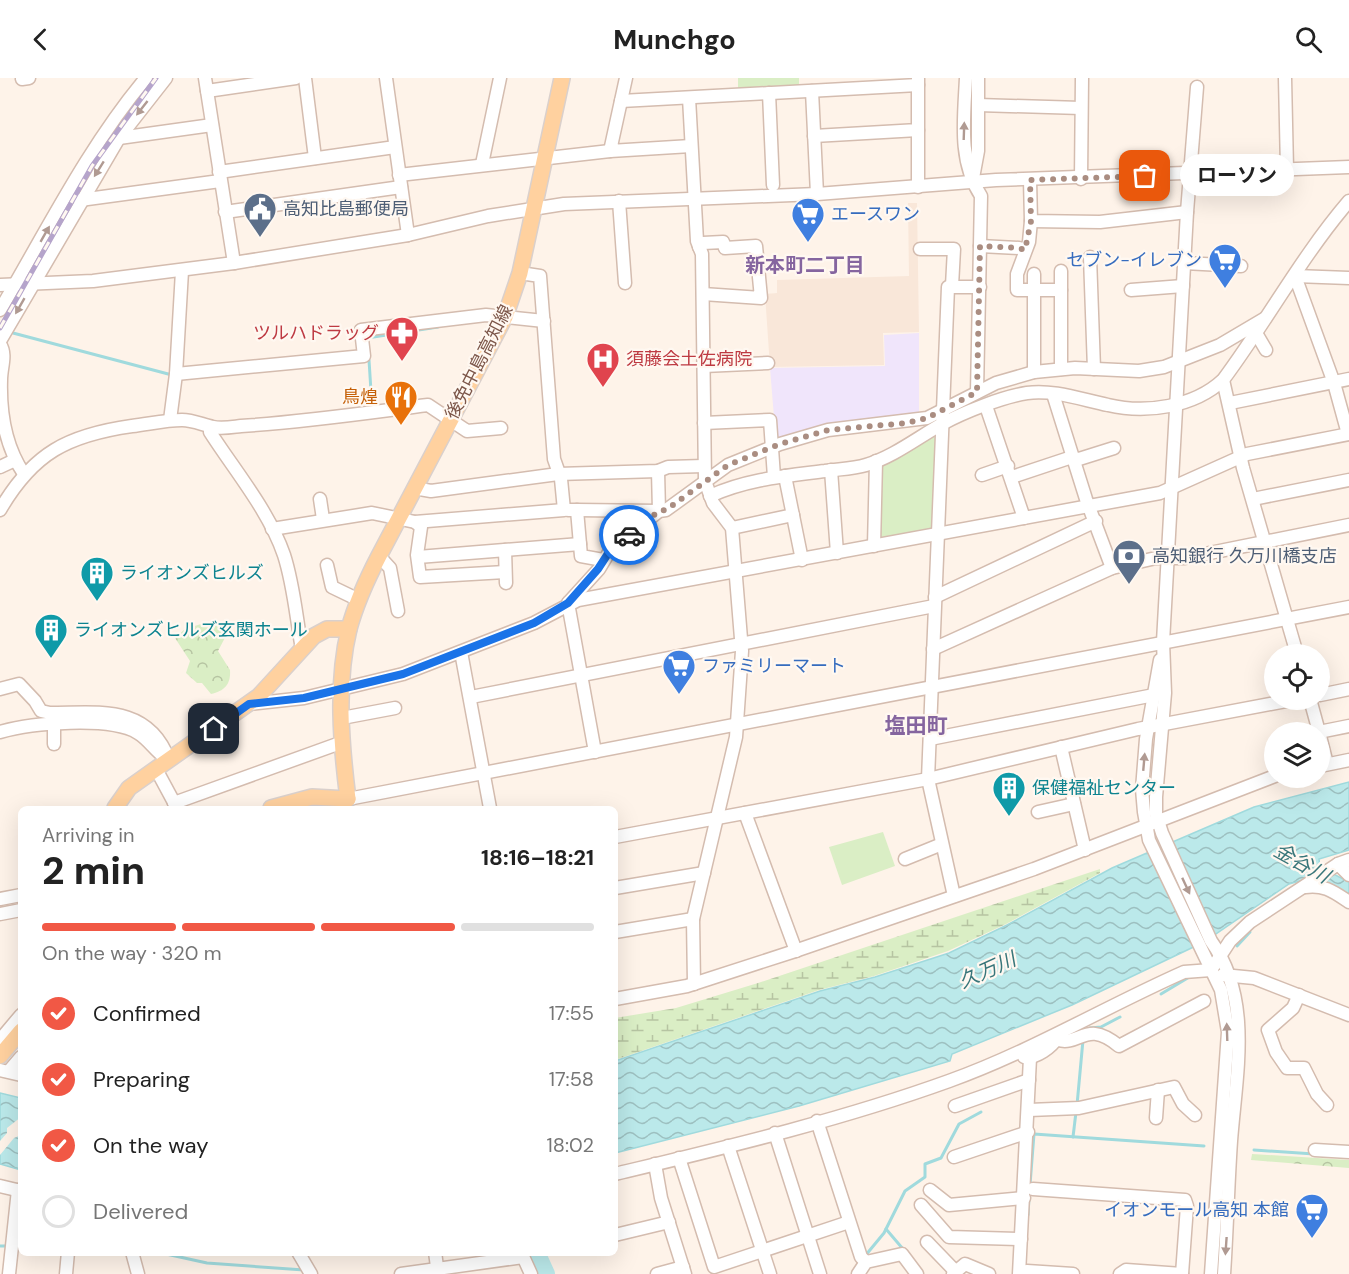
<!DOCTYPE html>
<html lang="en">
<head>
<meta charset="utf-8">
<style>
  :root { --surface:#fff; --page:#f2f2f2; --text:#222; --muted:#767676; --line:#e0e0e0; --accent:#f15845 }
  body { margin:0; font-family:"DM Sans","Noto Sans JP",sans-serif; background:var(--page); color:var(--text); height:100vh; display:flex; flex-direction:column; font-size:22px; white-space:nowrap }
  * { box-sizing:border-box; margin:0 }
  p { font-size:20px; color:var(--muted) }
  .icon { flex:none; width:33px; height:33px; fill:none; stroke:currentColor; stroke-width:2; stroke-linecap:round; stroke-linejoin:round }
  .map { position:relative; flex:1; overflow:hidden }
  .details { position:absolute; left:18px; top:728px; width:600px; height:450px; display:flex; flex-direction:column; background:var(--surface); border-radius:9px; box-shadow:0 6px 24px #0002 }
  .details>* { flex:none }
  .fabs { position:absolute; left:1264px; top:566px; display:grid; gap:12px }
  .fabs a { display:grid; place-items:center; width:66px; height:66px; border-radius:50%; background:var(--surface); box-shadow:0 6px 24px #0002; font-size:30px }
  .pin { position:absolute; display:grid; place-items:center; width:51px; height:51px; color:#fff; margin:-26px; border-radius:12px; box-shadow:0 3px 9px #0006 }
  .courier { position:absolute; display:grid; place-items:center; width:60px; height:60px; margin:-30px; border:4px solid #1a73e8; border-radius:50%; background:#fff; color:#222; box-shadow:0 2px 8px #0007 }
  .bubble { position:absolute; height:42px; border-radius:21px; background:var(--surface); box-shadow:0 6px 24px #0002; font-size:20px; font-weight:700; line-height:42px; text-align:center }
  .head em { font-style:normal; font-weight:700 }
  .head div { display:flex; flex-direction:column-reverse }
  .head { display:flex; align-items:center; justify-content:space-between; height:102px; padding:0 24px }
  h1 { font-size:39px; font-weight:700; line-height:45px }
  .bar { display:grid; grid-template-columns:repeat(4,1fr); gap:9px 6px; align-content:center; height:72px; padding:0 24px }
  .bar i { height:8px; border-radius:4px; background:var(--line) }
  .bar .on { background:var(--accent) }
  .bar p { grid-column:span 4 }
  ol { padding:0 24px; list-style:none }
  li { display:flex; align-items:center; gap:18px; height:66px }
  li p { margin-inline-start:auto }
  li .icon { padding:6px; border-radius:50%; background:var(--accent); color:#fff; stroke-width:4 }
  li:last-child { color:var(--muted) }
  li i { width:33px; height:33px; border:3px solid var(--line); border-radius:50% }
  header { display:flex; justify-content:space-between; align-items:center; height:78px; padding:0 24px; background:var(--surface); font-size:27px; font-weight:700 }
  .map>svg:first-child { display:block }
  .residential { fill:#f9e7d9 }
  .education { fill:#f0e5fb }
  .forest { fill:url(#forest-crowns) }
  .wetland { fill:url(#wetland-marsh) }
  .green { fill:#daeec5 }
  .water { fill:url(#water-waves); stroke:#a0dadd; stroke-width:1.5 }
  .pier { fill:#fef3e9 }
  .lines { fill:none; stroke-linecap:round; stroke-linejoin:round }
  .stream { stroke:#a0dadd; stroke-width:3 }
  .river { stroke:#bbe9ea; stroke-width:18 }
  .minor-casing { stroke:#d4bcaf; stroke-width:15 }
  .major-casing { stroke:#dad0cc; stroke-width:18 }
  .minor { stroke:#fff; stroke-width:12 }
  .major { stroke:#ffd19f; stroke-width:15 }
  .rail-casing { stroke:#b5a4cb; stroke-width:5 }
  .rail { stroke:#fff8f1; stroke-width:3; stroke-dasharray:9; stroke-linecap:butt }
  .oneway { fill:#b09a92 }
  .done { stroke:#aa8d81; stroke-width:6; stroke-dasharray:0 10.8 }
  .route { stroke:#1a73e8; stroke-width:8 }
  .labels { text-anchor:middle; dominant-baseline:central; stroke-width:4.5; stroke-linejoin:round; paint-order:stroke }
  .service-label { font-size:18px; fill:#4e5e75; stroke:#fff8f1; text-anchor:start }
  .shop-label { font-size:18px; fill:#366cbe; stroke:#fff8f1; text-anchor:start }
  .health-label { font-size:18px; fill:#be3a42; stroke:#fff8f1; text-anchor:end }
  .street-label { font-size:18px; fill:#7c5649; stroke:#fff8f1 }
  .food-label { font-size:18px; fill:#c56008; stroke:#fff8f1; text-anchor:end }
  .culture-label { font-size:18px; fill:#0d838f; stroke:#fff8f1; text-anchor:start }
  .neighbourhood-label { font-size:20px; font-weight:bold; fill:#85659f; stroke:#fff8f1 }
  .water-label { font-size:20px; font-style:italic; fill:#38767a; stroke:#fff8f1 }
  .quarter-label { font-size:21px; font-weight:bold; fill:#85659f; stroke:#fff8f1 }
</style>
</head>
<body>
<header><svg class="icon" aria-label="back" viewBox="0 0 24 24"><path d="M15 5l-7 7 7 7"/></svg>Munchgo<svg class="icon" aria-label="search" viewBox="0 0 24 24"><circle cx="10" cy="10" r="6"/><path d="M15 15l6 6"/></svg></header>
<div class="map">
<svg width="1349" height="1196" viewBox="0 0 1349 1196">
  <defs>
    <pattern id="forest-crowns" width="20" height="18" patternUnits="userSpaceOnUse" patternTransform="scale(1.5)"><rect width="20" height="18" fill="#daeec5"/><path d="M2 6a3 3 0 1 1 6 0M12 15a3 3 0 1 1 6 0" fill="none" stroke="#b6c4a2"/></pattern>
    <pattern id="wetland-marsh" width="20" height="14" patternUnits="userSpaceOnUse" patternTransform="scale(1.5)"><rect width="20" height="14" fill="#daeec5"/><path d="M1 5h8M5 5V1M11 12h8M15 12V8" fill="none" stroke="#b6c4a2"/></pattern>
    <pattern id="water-waves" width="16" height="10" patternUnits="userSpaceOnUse" patternTransform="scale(1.5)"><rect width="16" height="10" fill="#bbe9ea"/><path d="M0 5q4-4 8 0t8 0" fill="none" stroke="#9dc0c0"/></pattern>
  </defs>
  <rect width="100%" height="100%" fill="#fef3e9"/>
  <path class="residential" d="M908,125h9l2,129 -36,1 1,32 -114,2 -5,-73 12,-1v-13l132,-4z"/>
  <path class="education" d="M919,255v84l-143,25 -6,-74 115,-2 -1,-31z"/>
  <g class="forest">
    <path d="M201,546h24l4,6 -11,21 12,19c1,15 -6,21 -19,24l-9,-11h-5l-11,-10 4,-12 -15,-23 10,-9z"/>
    <path d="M1252,1076l97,6v8l-98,-8z"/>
  </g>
  <path class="wetland" d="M1100,791v4l-94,51 -58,27 -74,25 -55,14 -204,70v-42l61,-10 82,-25z"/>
  <g class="green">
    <path d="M738,0h61v8l-61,3z"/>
    <path d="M932,357l4,1 -4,90 -4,6 -49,8 3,-76z"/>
    <path d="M883,754l12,34 -53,19 -13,-38z"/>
  </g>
  <g class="water">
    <path d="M1349,704v68l-30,9 1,8 29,15v15l-42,-18 -18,5 -85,58 -132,63 -120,49 -2,7 -151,45 -184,47v-92l205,-70 55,-14 74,-24 58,-28 105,-57 142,-61z"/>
    <path d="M0,1015l21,5v72l-21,-6z"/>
  </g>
  <path class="pier" d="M21,1039v18l-7,3 -14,17v-14l7,-8v-5z"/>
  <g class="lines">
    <g class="stream">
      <path d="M13,255l159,42"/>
      <path d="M367,260l71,-11"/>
      <path d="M369,282l3,47"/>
      <path d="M1237,868l13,-14"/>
      <path d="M1161,916l30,-18"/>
      <path d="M1090,950l11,-1 19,-10"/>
      <path d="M1077,1027l6,-65"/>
      <path d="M1073,1059l3,-25"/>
      <path d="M1254,1072l60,4"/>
      <path d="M1030,1107l4,-51 170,12"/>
      <path d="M1028,1137l1,-17"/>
      <path d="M886,1151l17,20"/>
      <path d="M0,1168h8"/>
      <path d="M157,1174l50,11 97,7"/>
      <path d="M865,1178l19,-23 21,-42 20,-14v-13l16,-6 18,-34 22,-12"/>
    </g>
    <path class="river" d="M536,1174l10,22"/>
    <defs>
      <g id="minor">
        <path d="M205,0l29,185"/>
        <path d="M305,0l10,80"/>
        <path d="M386,0l22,157"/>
        <path d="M626,0l-16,73 81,-5"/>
        <path d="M966,0c-2,41 -8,83 15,118l-4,196"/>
        <path d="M1285,0l2,91"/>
        <path d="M22,1l7,-1"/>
        <path d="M1197,9l-10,125 -24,430 2,51 -9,104v17l6,19 49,108c42,58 25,133 20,200 -3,44 -4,89 -7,133"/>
        <path d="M207,13l89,-13"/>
        <path d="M812,13l5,103"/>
        <path d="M769,15l4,92"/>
        <path d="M689,20l8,143 5,13 3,227 8,22 19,25 10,123 -6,86 -43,182 1,65"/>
        <path d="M621,23l297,-16"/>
        <path d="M978,27l103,3"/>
        <path d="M918,52v57"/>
        <path d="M814,58l104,-6v-51"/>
        <path d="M119,60l93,-13"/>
        <path d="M482,86l18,-86"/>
        <path d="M219,94l176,-25"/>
        <path d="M399,97l211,-24"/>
        <path d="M973,100l5,-27v-73"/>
        <path d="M1081,101l1,-101"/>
        <path d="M1030,102l1,41 69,1 87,-10"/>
        <path d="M80,122l140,-19"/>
        <path d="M619,123l6,82"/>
        <path d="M225,134l176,-25"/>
        <path d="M1031,143l-2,21 -12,32v16h44"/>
        <path d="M980,168l39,2 6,2"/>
        <path d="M699,169l4,-4 20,-1 2,6 31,-2 5,52 -58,-4"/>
        <path d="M920,171h34l-2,37"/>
        <path d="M1090,179l4,112"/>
        <path d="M1184,185l57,3"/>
        <path d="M1061,193v98"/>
        <path d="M1034,196v98"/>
        <path d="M1295,198l39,107 14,51"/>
        <path d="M1295,198l54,2"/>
        <path d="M0,207l93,-4 141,-18 174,-28 80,-19 76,-12 253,-10 179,-14 353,-13"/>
        <path d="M1131,212l52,-4"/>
        <path d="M0,232c46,-78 88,-163 146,-232"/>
        <path d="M1256,255l10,17"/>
        <path d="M0,263l119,-203 47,-60"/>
        <path d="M0,266c7,11 1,23 1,36 -1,33 4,66 23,94"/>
        <path d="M704,288l64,-3"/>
        <path d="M176,296l188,-18 -3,-26 125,-15 58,6"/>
        <path d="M1223,302l20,88 54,186"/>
        <path d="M1053,316l33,105 26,69"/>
        <path d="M1230,325l119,-24"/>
        <path d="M986,328l38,112"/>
        <path d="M170,342l6,-46 6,-103"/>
        <path d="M704,345l66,-3 4,57"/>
        <path d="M211,349l-1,5c25,39 59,79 74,123 10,31 12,62 18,94"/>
        <path d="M0,389l15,-7"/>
        <path d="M831,392l6,83"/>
        <path d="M982,397l26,-9"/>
        <path d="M785,398l17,84"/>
        <path d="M1012,399l57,-19 10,1 35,-11"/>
        <path d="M414,410l17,3 127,-17 100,-3 10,-4 36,-1"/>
        <path d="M710,418c37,-17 76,-20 115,-25 13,-2 28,-2 41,-6 27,-8 51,-27 76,-41 22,-12 60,-27 85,-31 26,-4 56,7 81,12 38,9 86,2 115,-25 44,-59 78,-123 126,-179"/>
        <path d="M320,421l3,20"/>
        <path d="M1253,421l96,-19"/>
        <path d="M0,432c33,-57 68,-75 132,-84 17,-2 34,-6 50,-6 11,0 21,5 31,7 9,2 19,0 28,-1 63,-4 124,-13 187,-21l39,26 34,-3"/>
        <path d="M568,432h9l4,46 22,4"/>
        <path d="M577,432l82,1 -1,-40"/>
        <path d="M415,444l6,5 -4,28 3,22 85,-5"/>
        <path d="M732,450l61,-13"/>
        <path d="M272,451l100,-16 43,9 149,-12 -3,-31 -7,-20 -14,-183 -20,-3"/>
        <path d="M874,468l2,-85"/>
        <path d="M505,472l1,33"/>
        <path d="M379,478l11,12 8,43"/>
        <path d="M418,479l162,-13"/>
        <path d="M327,487l5,22 27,13"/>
        <path d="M935,519l161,-76"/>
        <path d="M569,524l30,-33 12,-20 48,-38 7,-1 62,-45 52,-21 48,-14 99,-12 69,-35 38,-11 41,-4 64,3 25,-4 56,-22 44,-26"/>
        <path d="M568,525l27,149"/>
        <path d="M933,571l179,-81 44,-10h29l164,-33"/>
        <path d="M461,574l29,156"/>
        <path d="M1160,582l-14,79 -4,50 2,23 5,28 72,150 7,42 -17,242"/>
        <path d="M0,611l19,-5 16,17 6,10 9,2c49,0 98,-9 119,47"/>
        <path d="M1320,617l29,-6"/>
        <path d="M471,619l463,-91"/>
        <path d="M1310,621l9,33"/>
        <path d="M249,626l55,-6 99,-24 131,-51 44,-23 582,-107 87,-39 102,-20"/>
        <path d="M342,640l53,-10"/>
        <path d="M0,654c31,-9 110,-16 138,1 12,7 18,20 31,27"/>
        <path d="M1319,654l30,-6"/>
        <path d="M1320,658l7,28"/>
        <path d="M930,661l224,-44"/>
        <path d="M54,666v-20"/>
        <path d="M1061,669l24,103"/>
        <path d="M1320,688l29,-6"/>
        <path d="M156,691l21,39"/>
        <path d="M348,721l1001,-192"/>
        <path d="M174,725l169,-61"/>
        <path d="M1038,734l36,-8"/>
        <path d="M745,735l51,138"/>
        <path d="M615,759l313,-58 210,-50 159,-30"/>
        <path d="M905,781l37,-15"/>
        <path d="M1338,786l11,11"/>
        <path d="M1305,809c19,-3 29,5 44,15"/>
        <path d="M615,810l89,-15"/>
        <path d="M954,818l-26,-117 20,-492h32"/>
        <path d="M0,821l21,-4"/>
        <path d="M0,836l21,-4"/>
        <path d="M615,854l78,-13"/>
        <path d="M1223,897l31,3 95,37"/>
        <path d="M1299,917l-6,13 -25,22 8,22 11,16h17l13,26 10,11"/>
        <path d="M615,921l72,-13 105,-34 242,-83 241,-93"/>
        <path d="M0,962l21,-25"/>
        <path d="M1058,962c23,6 28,-21 61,6l85,-45"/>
        <path d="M1024,979c12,2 28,-10 34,-20"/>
        <path d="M0,992l21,5"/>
        <path d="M9,993l12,-14"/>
        <path d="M955,1028l74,-26"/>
        <path d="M1029,1032l50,-2 95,-21 9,17 12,11"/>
        <path d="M1156,1040l2,-28"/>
        <path d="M817,1043l44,136 5,5"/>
        <path d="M775,1055l45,141"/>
        <path d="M728,1068l42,128"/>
        <path d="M1315,1072l34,2"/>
        <path d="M954,1079l74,-25"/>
        <path d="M679,1080l35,109 135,-45"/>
        <path d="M655,1086l6,34 24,76"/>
        <path d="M615,1096c112,-27 226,-54 334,-93 81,-29 156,-74 235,-109l27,-2 19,-29 20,-19 88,-58 11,-4"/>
        <path d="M0,1108l21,5"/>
        <path d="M1033,1111l152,11 2,6 -5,68"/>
        <path d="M930,1112l19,15 75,-7"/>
        <path d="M921,1127l28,32 72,2"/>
        <path d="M615,1157l54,-13"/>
        <path d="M927,1164l28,29"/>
        <path d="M132,1174l6,22"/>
        <path d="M298,1174l13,22"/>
        <path d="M435,1174l3,22"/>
        <path d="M521,1174l10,22"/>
        <path d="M1027,1193l46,3"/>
        <path d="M9,1196l9,-84"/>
        <path d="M66,1196l2,-22"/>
        <path d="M401,1196l122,-17"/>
        <path d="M657,1196l26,-7"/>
        <path d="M858,1196l8,-12 36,-8 15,20"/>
        <path d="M953,1196l12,-10 24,10"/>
        <path d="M1019,1196l11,-216"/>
        <path d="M1120,1196l6,-4 56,4"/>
      </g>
      <g id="major">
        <path d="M348,721c-7,-55 -12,-116 1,-170 7,-26 18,-50 30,-73l126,-239 15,-44 42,-195"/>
        <path d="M115,730l14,-20 130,-92 55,-60 13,-7h22"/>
        <path d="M271,730l41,-11 36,2"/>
        <path d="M0,978l21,-25"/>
      </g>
    </defs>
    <use href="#minor" class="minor-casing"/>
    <use href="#major" class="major-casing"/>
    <use href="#minor" class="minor"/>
    <use href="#major" class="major"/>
    <defs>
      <path id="rail" d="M0,250l92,-162 64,-88"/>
    </defs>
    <use href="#rail" class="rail-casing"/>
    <use href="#rail" class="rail"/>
  </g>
  <defs><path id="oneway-solid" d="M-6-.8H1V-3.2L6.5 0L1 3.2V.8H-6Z" transform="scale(1.5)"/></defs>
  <g class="oneway">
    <use href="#oneway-solid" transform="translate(142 30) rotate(128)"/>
    <use href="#oneway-solid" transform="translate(964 53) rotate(-88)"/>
    <use href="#oneway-solid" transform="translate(99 91) rotate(122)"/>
    <use href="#oneway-solid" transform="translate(45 156) rotate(-60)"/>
    <use href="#oneway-solid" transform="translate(20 228) rotate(120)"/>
    <use href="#oneway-solid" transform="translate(1144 684) rotate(-85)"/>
    <use href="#oneway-solid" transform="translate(1186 808) rotate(65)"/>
    <use href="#oneway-solid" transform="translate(1227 954) rotate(-92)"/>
    <use href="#oneway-solid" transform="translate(1226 1168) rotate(94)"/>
  </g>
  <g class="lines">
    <path class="done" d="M629,457l30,-24 7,-1 62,-45 52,-21 48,-14 79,-7 20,-5 50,-26 3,-146 39,2 6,2 6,-29 -1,-41 115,-4"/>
    <path class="route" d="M214,651l35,-25 55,-6 99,-24 131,-51 34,-20 30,-34 13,-20 18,-14"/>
  </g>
  <defs>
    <symbol id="civic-pin" viewBox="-11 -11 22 30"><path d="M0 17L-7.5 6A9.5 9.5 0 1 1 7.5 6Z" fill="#5c6f8a" stroke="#fff8f1"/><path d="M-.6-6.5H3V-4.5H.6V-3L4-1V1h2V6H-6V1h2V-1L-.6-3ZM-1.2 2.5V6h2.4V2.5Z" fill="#fff"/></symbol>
    <symbol id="supermarket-pin" viewBox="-11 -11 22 30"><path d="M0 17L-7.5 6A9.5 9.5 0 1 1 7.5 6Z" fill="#3f7fe0" stroke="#fff8f1"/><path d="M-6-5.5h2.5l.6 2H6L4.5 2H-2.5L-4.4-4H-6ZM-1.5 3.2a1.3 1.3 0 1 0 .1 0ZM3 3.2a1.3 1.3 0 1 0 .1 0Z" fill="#fff"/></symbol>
    <symbol id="pharmacy-pin" viewBox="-11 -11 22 30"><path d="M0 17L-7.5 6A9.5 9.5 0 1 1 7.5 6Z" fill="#e0444e" stroke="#fff8f1"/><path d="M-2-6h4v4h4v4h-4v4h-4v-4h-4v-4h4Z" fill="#fff"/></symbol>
    <symbol id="hospital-pin" viewBox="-11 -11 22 30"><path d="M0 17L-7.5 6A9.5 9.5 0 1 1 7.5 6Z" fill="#e0444e" stroke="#fff8f1"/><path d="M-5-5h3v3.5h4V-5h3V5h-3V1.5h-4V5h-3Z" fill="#fff"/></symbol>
    <symbol id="restaurant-pin" viewBox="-11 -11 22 30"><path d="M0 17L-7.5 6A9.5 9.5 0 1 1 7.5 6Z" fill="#e8710a" stroke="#fff8f1"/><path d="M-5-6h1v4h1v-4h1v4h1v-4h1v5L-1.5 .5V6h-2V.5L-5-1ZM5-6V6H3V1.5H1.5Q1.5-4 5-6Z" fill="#fff"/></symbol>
    <symbol id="bank-pin" viewBox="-11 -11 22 30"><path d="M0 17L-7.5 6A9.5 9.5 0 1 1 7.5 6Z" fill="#5c6f8a" stroke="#fff8f1"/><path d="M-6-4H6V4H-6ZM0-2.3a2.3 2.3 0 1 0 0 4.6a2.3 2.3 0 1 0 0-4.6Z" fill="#fff"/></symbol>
    <symbol id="building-pin" viewBox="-11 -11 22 30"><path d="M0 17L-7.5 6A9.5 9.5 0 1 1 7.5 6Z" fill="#0f9aa8" stroke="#fff8f1"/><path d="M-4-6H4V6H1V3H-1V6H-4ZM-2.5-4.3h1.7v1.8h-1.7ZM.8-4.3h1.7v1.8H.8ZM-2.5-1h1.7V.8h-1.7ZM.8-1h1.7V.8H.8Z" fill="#fff"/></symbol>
  </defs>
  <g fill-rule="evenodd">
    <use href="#civic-pin" x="241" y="112" width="38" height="52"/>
    <use href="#supermarket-pin" x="789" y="117" width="38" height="52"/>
    <use href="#supermarket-pin" x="1206" y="163" width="38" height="52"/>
    <use href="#pharmacy-pin" x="383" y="236" width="38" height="52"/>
    <use href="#hospital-pin" x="584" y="262" width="38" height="52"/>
    <use href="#restaurant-pin" x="382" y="300" width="38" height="52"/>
    <use href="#bank-pin" x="1110" y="459" width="38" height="52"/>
    <use href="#building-pin" x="78" y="476" width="38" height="52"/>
    <use href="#building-pin" x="32" y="533" width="38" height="52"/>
    <use href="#supermarket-pin" x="660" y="569" width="38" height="52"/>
    <use href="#building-pin" x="990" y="691" width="38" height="52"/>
    <use href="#supermarket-pin" x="1293" y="1113" width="38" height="52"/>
  </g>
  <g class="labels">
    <g class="service-label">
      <text x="283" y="131">高知比島郵便局</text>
      <text x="1152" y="478">高知銀行 久万川橋支店</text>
    </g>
    <g class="shop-label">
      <text x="831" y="136">エースワン</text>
      <text x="1202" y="182" text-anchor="end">セブン-イレブン</text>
      <text x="702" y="588">ファミリーマート</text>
      <text x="1289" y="1132" text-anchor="end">イオンモール高知 本館</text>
    </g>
    <g class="health-label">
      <text x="379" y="255">ツルハドラッグ</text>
      <text x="626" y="281" text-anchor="start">須藤会土佐病院</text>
    </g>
    <g class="street-label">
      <text transform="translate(479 284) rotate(-63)">後免中島高知線</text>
    </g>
    <g class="food-label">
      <text x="378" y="319">鳥煌</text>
    </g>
    <g class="culture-label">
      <text x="120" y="495">ライオンズヒルズ</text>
      <text x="74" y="552">ライオンズヒルズ玄関ホール</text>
      <text x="1032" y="710">保健福祉センター</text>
    </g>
    <g class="neighbourhood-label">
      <text x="805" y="187">新本町二丁目</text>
    </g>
    <g class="water-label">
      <text transform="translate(1302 785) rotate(29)">金谷川</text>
      <text transform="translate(987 892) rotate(-24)">久万川</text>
    </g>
    <g class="quarter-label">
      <text x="916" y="648">塩田町</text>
    </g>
  </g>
</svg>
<div class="fabs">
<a><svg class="icon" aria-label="locate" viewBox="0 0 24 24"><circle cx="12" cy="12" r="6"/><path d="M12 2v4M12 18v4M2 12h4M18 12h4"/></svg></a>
<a><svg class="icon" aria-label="layers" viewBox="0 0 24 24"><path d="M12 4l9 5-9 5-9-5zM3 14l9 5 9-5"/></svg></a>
</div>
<div class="pin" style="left:1145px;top:98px;background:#ea580c"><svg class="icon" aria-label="bag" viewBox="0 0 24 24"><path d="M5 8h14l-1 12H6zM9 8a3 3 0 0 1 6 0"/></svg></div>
<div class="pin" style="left:214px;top:651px;background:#1f2937"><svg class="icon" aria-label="home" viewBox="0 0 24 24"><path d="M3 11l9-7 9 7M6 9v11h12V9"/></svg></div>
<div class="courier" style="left:629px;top:457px"><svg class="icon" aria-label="car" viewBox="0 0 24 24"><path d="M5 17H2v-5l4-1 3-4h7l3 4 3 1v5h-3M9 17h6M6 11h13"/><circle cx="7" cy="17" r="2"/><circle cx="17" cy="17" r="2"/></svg></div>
<div class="bubble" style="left:1180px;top:76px;width:114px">ローソン</div>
<section class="details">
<div class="head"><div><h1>2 min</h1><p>Arriving in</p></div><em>18:16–18:21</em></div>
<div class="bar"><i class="on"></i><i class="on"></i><i class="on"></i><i></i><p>On the way · 320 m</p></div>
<ol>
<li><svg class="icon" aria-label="check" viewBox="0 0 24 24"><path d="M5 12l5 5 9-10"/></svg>Confirmed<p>17:55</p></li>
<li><svg class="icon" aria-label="check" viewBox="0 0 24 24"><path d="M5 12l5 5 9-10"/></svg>Preparing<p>17:58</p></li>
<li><svg class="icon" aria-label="check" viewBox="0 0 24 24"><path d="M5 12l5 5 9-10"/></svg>On the way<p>18:02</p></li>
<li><i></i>Delivered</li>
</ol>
</section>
</div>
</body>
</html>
